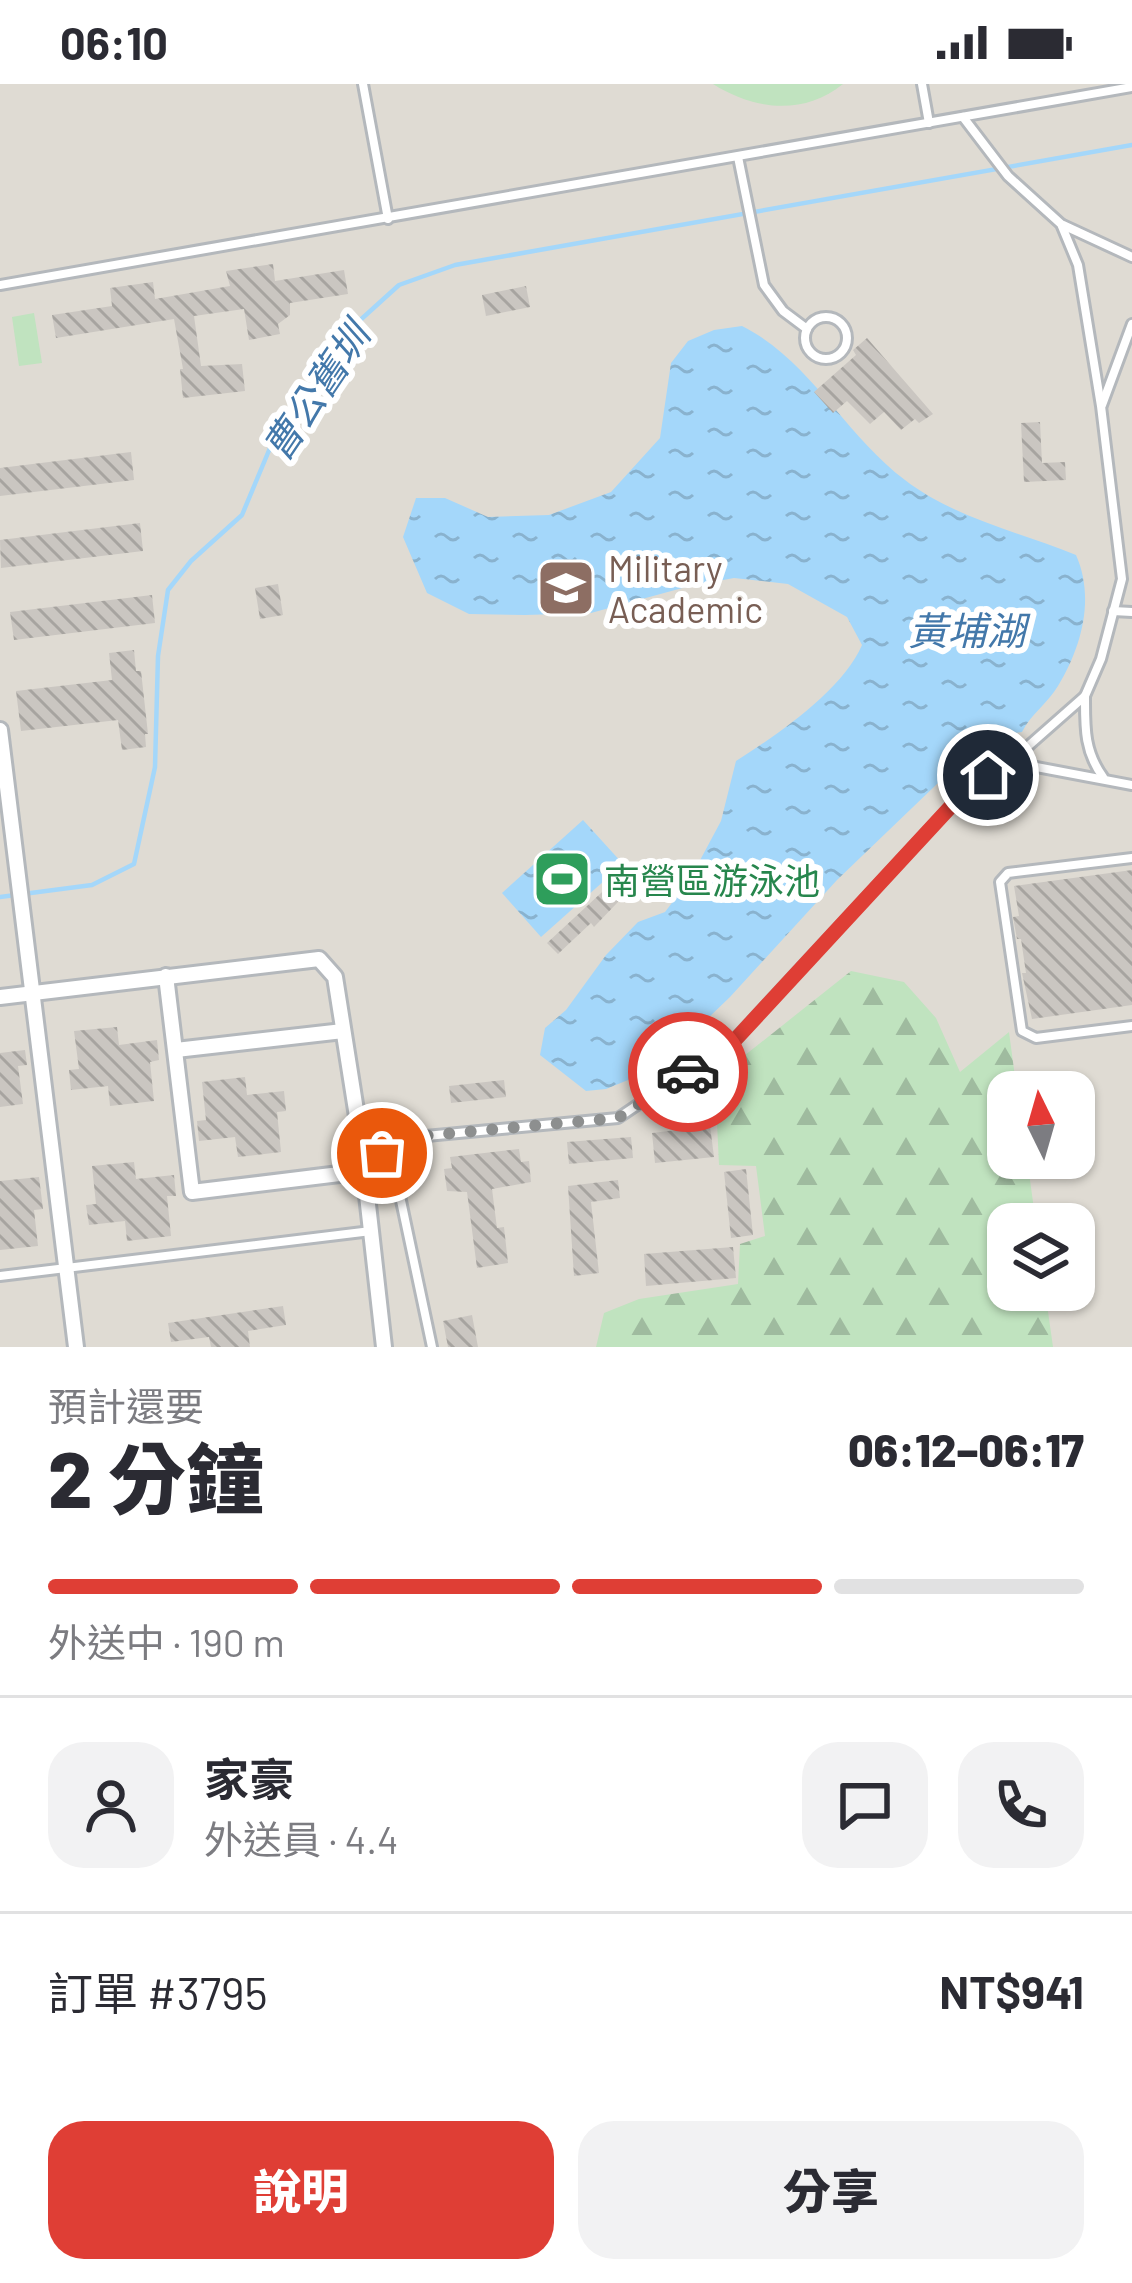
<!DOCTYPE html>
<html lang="zh-TW">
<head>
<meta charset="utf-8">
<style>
  :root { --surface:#fff; --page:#f2f2f3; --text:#2b2b33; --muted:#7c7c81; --line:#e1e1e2; --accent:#df3e35 }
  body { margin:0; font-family:Barlow,"Noto Sans TC",sans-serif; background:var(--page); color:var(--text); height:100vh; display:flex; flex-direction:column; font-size:45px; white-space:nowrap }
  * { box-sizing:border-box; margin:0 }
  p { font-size:39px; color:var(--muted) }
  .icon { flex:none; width:66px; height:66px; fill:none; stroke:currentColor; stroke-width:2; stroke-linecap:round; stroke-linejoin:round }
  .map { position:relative; height:1263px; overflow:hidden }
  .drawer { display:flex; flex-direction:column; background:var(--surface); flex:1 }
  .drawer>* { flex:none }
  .needle { width:78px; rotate:355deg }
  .buttons { position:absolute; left:987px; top:987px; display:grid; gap:24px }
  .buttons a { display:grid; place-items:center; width:108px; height:108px; border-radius:24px; background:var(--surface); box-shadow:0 3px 9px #0004; font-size:60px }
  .pin { position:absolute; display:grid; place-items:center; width:102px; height:102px; color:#fff; margin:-51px; border:6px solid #fff; border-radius:50%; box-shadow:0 3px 12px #0007 }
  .courier { position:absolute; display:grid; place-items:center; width:120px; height:120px; margin:-60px; border:9px solid #df3e35; border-radius:50%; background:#fff; color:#222; box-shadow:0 3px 15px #0007 }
  .overview em { font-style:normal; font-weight:800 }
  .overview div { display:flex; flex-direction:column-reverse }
  .overview { display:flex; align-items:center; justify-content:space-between; height:204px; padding:0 48px }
  h1 { font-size:78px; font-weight:800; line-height:90px }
  .bar { display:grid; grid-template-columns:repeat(4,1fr); gap:18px 12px; align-content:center; height:144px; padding:0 48px }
  .bar i { height:15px; border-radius:9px; background:var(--line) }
  .bar .selected { background:var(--accent) }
  .bar p { grid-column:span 4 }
  .line { display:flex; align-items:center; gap:30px; padding:0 48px; border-top:3px solid var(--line) }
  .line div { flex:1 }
  .round { display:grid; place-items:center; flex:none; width:126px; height:126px; border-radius:36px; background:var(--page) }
  .primary-button { display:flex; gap:24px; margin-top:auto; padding:24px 48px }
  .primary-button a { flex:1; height:138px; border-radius:36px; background:var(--accent); color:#fff; font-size:48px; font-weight:800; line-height:138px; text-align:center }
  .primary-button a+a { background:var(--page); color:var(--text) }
  .status { display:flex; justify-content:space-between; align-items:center; height:84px; padding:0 60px; background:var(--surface); direction:ltr }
  .status svg { height:33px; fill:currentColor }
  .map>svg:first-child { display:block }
  .education { fill:#dfdbd3; fill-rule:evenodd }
  .forest { fill:url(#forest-firs) }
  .garden { fill:#c0e3bf }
  .water { fill:url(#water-ripples) }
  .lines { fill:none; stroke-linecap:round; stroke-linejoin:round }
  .stream { stroke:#a4d7fa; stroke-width:4.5 }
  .building { fill:url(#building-back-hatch) }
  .lane-casing { stroke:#b4b8bc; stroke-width:14 }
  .street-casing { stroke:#b4b8bc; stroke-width:20 }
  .lane { stroke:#fff; stroke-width:8 }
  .street { stroke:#fff; stroke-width:14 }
  .done { stroke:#8d8f8f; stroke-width:12; stroke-dasharray:0 21.6 }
  .route { stroke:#df3e35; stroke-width:15 }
  .labels { text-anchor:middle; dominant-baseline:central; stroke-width:12; stroke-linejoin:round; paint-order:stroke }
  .education-label { font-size:36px; fill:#785e54; stroke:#fff; text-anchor:start }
  .leisure-label { font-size:36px; fill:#27864d; stroke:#fff; text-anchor:start }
  .water-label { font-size:39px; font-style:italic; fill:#4378aa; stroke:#fff }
</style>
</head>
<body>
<div class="status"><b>06:10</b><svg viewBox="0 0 49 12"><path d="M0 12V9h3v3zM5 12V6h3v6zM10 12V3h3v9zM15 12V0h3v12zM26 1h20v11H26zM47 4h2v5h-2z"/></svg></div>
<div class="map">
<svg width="1132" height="1263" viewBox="0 0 1132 1263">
  <defs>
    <pattern id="forest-firs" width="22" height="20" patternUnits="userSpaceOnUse" patternTransform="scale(3)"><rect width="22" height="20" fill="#c0e3bf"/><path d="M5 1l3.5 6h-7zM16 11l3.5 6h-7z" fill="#9fbb9f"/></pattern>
    <pattern id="water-ripples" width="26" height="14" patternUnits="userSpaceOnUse" patternTransform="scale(3)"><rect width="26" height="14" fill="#a4d7fa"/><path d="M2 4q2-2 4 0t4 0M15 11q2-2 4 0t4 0" fill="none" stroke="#89b2ce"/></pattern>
    <pattern id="building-back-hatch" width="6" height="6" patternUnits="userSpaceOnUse" patternTransform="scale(3)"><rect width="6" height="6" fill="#cac6c1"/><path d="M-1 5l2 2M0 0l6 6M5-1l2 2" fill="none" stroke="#a7a4a0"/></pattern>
  </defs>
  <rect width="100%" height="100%" fill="#eceae2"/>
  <path class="education" d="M0,0h1132v1263h-1132zM1008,1008h66v66h-66zM1008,1140h66v66h-66z"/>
  <path class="forest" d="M851,887l53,11 32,36 24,54 49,-40 8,60h-9v66h19l9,66h-28v66h37l8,57h-457l8,-34 35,-14 99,-15 2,-40 25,-8 -9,-70 -37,-1 -2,-42 -19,1 -7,-26z"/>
  <g class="garden">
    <path d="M713,0h130c-39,32 -89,26 -130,0z"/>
    <path d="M34,229l8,50 -23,3 -7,-49z"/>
  </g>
  <g class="water">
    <path d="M742,242c68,34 103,109 163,154 49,38 115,52 171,75 19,43 6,91 -18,131 -10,17 -27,28 -36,46l-22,3 -38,25 -125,120 -107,117 -75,72 -49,20 -20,2 -46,-36 5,-27 21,-18 40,-55 32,-33 27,-10 25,-33 31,-58 15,-60c41,-26 107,-71 126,-116l-15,-28 -59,-33 -54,-6 -48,9 -95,26 -66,2 -56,-1 -42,-21 -24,-56 13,-39h29l43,19 61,-2 62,-23 49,-54 11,-75 17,-22 26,-11z"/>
    <path d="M583,736l40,44 -82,73 -39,-44z"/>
  </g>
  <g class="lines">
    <path class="stream" d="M0,813l92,-12 42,-21 21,-97 3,-111 10,-66 23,-29 51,-46 28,-67 87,-125 42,-38 56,-20 677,-120"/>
  </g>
  <g class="building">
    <path d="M273,180l2,17 69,-11 4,24 -58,9v12l-12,9 2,10 -31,6 -5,-31 -50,7 7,50 41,-2 3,27 -62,7 -3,-29h3l-9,-50 -118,19 -4,-23 60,-9 -2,-18 43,-6 2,17 75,-13 -4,-15z"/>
    <path d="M526,202l4,21 -44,9 -4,-21z"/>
    <path d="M867,254l66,76 -14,9 -4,-4 -14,11 -17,-18 -14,12 -23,-23 -14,12 -19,-21 42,-37 -3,-5z"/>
    <path d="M1040,338l2,41 23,-1 1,18 -42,2 -3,-59z"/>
    <path d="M131,368l3,28 -134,16v-28z"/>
    <path d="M140,439l3,28 -142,17 -1,-28z"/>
    <path d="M278,500l5,31 -23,4 -5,-31z"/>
    <path d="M152,511l3,28 -141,17 -4,-28z"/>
    <path d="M134,566l2,21h5l7,63h-3l1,13 -24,3 -4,-30 -97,11 -5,-40 96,-11 -3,-27z"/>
    <path d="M628,784l11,12 -45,47 -3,-4 -33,31 -11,-11z"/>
    <path d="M1132,786v135l-100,14 -10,-46h4l-5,-34h-4l-4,-22 6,-1 -5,-30z"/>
    <path d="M117,943l2,18 38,-5 2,20 -9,2 4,39 -44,5 -2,-20 -37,4 -2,-20 10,-1 -5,-38z"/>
    <path d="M25,966l2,15 -9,1 5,38 -23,3v-54z"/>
    <path d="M245,993l2,18 37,-4 2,20 -9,1 4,40 -43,5 -3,-20 -36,4 -2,-20 9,-1 -4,-38z"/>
    <path d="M504,996l2,17 -55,6 -2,-17z"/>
    <path d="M710,1042l4,31 -59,6 -3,-30z"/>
    <path d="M631,1053l2,21 -64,6 -2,-22z"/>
    <path d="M519,1065l2,13 8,-1 2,21 -39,7 5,39 7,-1 4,36 -31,5 -10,-76 -20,-1 -3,-22 8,-1 -2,-11z"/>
    <path d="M134,1078l2,17 38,-4 2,21h-9l4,40 -44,5 -2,-20 -36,4 -3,-20 10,-1 -4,-38z"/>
    <path d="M746,1085l7,66 -22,3 -7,-66z"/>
    <path d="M39,1093l4,32 -9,1 4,36 -38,4v-69z"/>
    <path d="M618,1096l2,18 -29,4 8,71 -25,3 -6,-90z"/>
    <path d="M733,1163l3,31 -90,8 -2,-32z"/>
    <path d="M283,1222l3,19 -38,6 2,16h-39l-2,-10 -38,5 -3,-19z"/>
    <path d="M472,1231l6,32h-30l-5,-26z"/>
  </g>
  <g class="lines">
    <defs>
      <g id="lane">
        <path d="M363,0l25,135"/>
        <path d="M922,0l7,39"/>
        <path d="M738,73l26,128 19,26 24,18"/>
        <path d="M1063,141l69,32"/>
        <path d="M0,201l1132,-198"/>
        <circle cx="826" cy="254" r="21"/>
        <path d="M1102,321l30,-81"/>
        <path d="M1113,527l19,1"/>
        <path d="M1085,612c0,31 -1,55 18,81"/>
        <path d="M1010,678l122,23"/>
        <path d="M1132,774l-124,15 -8,9 22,149 14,7 96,-12"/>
        <path d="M377,1056l19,37 36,170"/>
        <path d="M362,1058l256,-24 117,-79 232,-250 43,-27 75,-66 16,-37 21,-80 -21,-173 -23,-141 -17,-41 -53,-48 -45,-59"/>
        <path d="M0,1192l371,-45"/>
      </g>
      <g id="street">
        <path d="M0,646l76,617"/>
        <path d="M166,892l26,216 172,-21"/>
        <path d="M0,913l319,-38 16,18 26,165 23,205"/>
        <path d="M176,966l167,-19"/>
      </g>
    </defs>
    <use href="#lane" class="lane-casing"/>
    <use href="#street" class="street-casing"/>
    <use href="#lane" class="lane"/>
    <use href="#street" class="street"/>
  </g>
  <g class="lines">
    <path class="done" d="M382,1069l-5,-13 241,-22 70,-46"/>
    <path class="route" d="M688,988l47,-32 232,-251 21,-14"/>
  </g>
  <defs>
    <symbol id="university-square" viewBox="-11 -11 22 22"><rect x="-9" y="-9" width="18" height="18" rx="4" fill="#8d6e63" stroke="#fff"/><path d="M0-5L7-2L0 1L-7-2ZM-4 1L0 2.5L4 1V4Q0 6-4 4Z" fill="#fff"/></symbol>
    <symbol id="stadium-square" viewBox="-11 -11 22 22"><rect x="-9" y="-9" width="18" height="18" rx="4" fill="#2e9e5b" stroke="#fff"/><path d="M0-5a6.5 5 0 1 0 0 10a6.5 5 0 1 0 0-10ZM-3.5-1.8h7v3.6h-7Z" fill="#fff"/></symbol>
  </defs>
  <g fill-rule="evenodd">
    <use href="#university-square" x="533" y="471" width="66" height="66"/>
    <use href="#stadium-square" x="529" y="762" width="66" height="66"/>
  </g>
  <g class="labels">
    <g class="education-label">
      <text x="608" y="483">Military<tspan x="608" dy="41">Academic</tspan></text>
    </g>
    <g class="leisure-label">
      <text x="604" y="795">南營區游泳池</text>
    </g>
    <g class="water-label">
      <text transform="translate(315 307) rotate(-56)">曹公舊圳</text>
      <text x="967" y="545">黃埔湖</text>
    </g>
  </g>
</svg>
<div class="buttons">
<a><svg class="needle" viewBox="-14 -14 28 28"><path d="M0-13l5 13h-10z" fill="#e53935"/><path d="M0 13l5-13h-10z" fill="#7c7c81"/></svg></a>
<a><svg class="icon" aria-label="layers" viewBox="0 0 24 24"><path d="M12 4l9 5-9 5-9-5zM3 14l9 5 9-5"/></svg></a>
</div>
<div class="pin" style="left:382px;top:1069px;background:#ea580c"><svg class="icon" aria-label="bag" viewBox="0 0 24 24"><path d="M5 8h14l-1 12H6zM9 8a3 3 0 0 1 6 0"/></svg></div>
<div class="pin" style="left:988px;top:691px;background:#1f2937"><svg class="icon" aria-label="home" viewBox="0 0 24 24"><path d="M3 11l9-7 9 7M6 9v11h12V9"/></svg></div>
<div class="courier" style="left:688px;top:988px"><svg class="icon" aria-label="car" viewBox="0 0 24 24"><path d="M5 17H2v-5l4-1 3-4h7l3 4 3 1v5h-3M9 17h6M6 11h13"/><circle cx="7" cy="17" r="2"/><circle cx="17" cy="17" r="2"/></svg></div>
</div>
<section class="drawer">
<div class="overview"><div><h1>2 分鐘</h1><p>預計還要</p></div><em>06:12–06:17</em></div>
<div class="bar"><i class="selected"></i><i class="selected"></i><i class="selected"></i><i></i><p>外送中 · 190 m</p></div>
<div class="line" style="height:216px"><a class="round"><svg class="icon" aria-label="person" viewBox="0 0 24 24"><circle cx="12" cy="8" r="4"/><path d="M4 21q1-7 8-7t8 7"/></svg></a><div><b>家豪</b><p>外送員 · 4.4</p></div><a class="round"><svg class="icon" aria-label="chat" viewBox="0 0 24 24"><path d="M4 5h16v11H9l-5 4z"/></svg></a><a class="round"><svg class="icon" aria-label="phone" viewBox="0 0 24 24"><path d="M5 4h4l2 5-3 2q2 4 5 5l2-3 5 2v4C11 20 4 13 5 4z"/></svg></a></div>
<div class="line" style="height:156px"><div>訂單 #3795</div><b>NT$941</b></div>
<div class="primary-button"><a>說明</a><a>分享</a></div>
</section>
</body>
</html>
